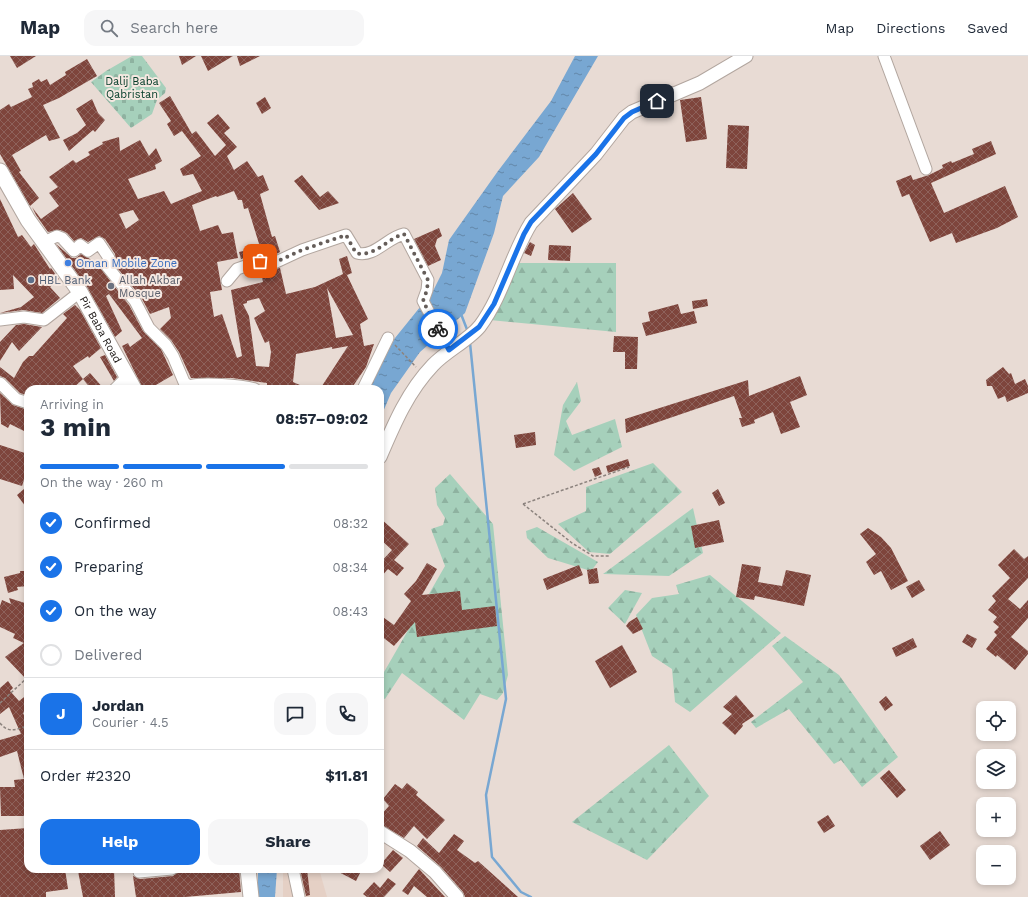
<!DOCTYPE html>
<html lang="en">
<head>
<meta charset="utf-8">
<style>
  :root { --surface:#fff; --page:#f6f6f7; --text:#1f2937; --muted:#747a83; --line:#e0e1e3; --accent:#1a73e8 }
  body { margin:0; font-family:"Work Sans",sans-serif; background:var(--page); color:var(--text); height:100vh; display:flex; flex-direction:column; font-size:15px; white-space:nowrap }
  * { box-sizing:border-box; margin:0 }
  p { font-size:13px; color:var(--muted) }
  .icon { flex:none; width:22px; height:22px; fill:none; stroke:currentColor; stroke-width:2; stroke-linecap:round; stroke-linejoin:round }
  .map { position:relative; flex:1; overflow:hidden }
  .sheet { position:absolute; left:24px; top:329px; width:360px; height:488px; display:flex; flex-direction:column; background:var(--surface); border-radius:12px; box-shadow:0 2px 6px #0003 }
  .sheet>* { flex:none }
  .fabs { position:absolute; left:976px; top:645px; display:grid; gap:8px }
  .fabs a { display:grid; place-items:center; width:40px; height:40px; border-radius:8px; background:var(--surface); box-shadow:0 2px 6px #0003; font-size:20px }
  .pin { position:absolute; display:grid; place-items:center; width:34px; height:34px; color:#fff; margin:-17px; border-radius:8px; box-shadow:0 2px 6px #0006 }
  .courier { position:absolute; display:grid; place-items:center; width:40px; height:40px; margin:-20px; border:3px solid #1a73e8; border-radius:50%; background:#fff; color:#222; box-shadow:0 1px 5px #0007 }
  .headline em { font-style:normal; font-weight:700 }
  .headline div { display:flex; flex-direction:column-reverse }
  .headline { display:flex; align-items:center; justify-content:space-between; height:68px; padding:0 16px }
  h1 { font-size:26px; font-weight:700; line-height:30px }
  .bar { display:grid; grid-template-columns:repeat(4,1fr); gap:6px 4px; align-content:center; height:48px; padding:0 16px }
  .bar i { height:5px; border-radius:3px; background:var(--line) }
  .bar .active { background:var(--accent) }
  .bar p { grid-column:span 4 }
  .line { display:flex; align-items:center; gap:10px; padding:0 16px; border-top:1px solid var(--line) }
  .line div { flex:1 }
  .round { display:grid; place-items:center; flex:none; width:42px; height:42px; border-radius:12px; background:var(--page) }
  ol { padding:0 16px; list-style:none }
  li { display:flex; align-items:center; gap:12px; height:44px }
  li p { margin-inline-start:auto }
  li .icon { padding:4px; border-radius:50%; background:var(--accent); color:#fff; stroke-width:4 }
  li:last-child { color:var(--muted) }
  li i { width:22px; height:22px; border:2px solid var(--line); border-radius:50% }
  .action { display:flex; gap:8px; margin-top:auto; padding:8px 16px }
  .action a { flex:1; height:46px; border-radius:12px; background:var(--accent); color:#fff; font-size:16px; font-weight:700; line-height:46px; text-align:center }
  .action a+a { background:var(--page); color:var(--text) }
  header { display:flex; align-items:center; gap:24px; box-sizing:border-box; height:56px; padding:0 20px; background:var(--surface); border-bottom:1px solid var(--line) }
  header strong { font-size:19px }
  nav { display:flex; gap:22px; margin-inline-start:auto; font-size:14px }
  .search { width:280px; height:36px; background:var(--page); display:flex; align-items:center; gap:10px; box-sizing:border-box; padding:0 14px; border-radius:12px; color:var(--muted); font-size:15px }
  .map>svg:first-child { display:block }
  .built { fill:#e5d0c5 }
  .forest { fill:url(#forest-firs) }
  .cemetery { fill:url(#cemetery-stones) }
  .water { fill:url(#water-ripples) }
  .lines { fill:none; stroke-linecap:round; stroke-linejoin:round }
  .stream { stroke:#78a7d2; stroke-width:2.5 }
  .building { fill:url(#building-cross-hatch); fill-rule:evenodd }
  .minor-casing { stroke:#b2a69f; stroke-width:13 }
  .tertiary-casing { stroke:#b2a69f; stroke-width:15 }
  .secondary-casing { stroke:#b2a69f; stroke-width:17 }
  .path { stroke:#8c837e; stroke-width:1.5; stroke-dasharray:3 2; stroke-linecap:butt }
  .minor { stroke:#fff; stroke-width:11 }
  .tertiary { stroke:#fff; stroke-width:13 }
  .secondary { stroke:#fff; stroke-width:15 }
  .done { stroke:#655d59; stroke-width:4; stroke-dasharray:0 7.2 }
  .route { stroke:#1a73e8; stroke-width:5 }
  .shop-dot { fill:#3f7fe0; stroke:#f5e8e1; stroke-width:1.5 }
  .service-dot { fill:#5c6f8a; stroke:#f5e8e1; stroke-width:1.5 }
  .worship-dot { fill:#6b7280; stroke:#f5e8e1; stroke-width:1.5 }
  .labels { text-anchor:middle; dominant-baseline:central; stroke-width:4; stroke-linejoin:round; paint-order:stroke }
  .park-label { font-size:11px; fill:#013b27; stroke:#f5e8e1 }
  .shop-label { font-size:11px; fill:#366cbe; stroke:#f5e8e1; text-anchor:start }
  .service-label { font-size:11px; fill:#4e5e75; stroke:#f5e8e1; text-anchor:start }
  .worship-label { font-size:11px; fill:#5b616d; stroke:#f5e8e1; text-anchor:start }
  .street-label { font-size:11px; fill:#1e1917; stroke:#f5e8e1 }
</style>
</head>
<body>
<header>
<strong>Map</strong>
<div class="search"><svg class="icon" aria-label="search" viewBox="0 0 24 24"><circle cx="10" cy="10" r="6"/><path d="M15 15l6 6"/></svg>Search here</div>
<nav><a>Map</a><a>Directions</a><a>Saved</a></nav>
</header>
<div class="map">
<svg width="1028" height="841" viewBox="0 0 1028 841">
  <defs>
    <pattern id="forest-firs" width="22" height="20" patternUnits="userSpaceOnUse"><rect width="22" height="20" fill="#a6d0bb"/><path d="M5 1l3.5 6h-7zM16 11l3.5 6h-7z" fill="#8eb2a0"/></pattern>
    <pattern id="cemetery-stones" width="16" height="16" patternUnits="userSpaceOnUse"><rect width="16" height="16" fill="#a6d0bb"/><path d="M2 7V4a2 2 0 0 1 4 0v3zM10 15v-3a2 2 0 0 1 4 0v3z" fill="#8eb2a0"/></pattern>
    <pattern id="water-ripples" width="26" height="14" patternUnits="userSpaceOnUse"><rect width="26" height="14" fill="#78a7d2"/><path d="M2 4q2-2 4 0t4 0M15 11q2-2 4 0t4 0" fill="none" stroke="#6287a9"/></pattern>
    <pattern id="building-cross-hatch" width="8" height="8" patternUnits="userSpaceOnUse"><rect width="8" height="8" fill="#7e453c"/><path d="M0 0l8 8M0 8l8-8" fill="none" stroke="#8e625b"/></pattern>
  </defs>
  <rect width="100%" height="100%" fill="#e8dbd4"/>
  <path class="built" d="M283,813h36l8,28h-44z"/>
  <g class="forest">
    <path d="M513,207h103v69l-126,-12z"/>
    <path d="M577,326l4,19 -15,20 6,14 43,-16 7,28 -48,24 -20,-16 9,-50z"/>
    <path d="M653,407l29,29 -72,62 -21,-2 -31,-28 28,-13v-24z"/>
    <path d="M450,418l43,50 15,151 -5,18 -6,7 -17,-6 -16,26 -62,-47 -17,26 -5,-2v-18l65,-113 -14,-37 12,-4 2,-7 -8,-13 -2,-17z"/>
    <path d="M693,452l10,45 -34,23 -66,-2z"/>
    <path d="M537,471l61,35 -7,9 -43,-13 -21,-20 -1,-7z"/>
    <path d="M710,519l71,58 -91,79 -15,-10 -3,-33 -20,-13 -16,-41 16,-17 27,-4 -3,-9z"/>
    <path d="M625,534l17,3 -17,31 -17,-16z"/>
    <path d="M785,580l54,39 59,82 -36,30 -21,-27 -7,4 -45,-55 -33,19 -5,-6 52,-40 -31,-36z"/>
    <path d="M669,689l40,51 -62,64 -75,-38z"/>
  </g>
  <path class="cemetery" d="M132,0h10l24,32 -1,5 -8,7 -5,14 -21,14 -40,-46 15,-11z"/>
  <g class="water">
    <path d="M575,0h23l-59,101 -36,39 -9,37 -29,80 -45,39 -29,41 -11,26v-30h-12l27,-51 38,-47 9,-18 7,-33 49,-69 53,-70z"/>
    <path d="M258,813h19l-2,28h-17z"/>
  </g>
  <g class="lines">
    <g class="stream">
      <path d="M461,258l7,18"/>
      <path d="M470,287l36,356 -20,96 6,62 29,35 10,5"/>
    </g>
  </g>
  <g class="building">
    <path d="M10,0h26l-19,12z"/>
    <path d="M179,0h17l-14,9z"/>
    <path d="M201,0h32l-25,15z"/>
    <path d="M237,0h23l-20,10z"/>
    <path d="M87,3l10,17 -38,22 -16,7 17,33 -11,3 -3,-6 -34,20 9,16 -2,1 20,26 -9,8 -30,-52v-44l9,-6 2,3 21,-10 -4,-8 5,-2 -1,-4 7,-4 2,3 6,-3 3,6 16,-10 -1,-3z"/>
    <path d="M170,40l22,38 4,-3 19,25 11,-11 -19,-22 11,-9 12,14 -6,5 13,14 -10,9 7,14 13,-9 11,16 5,-2 6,15 -9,4 12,43 3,-1 5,16 -7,4 -5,-1 -1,-2 -26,6 -2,-7 21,-5 -12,-39 -4,1 -2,-9h-4l-4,-9 -17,6 -1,-1 -24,9 8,26 18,-6 4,9 11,-2 5,26 -21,4 5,28 -12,2 4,25 8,-3 15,44 5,-2 -11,-66 32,-8 -2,-10 19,-4 6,26 29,-7 28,-13 -4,-15 8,-3 5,17 -5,2 21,44 -8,5 4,22 10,-2 -8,23 -15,22h-31l28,-43 -16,3v-2l-36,7 -3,28 16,7h-42v-6l-35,-5h-41l-12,-26 -8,-12 -11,-11 11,-11 -2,-11 -19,7 -9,-17 -27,-33 2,-3 -1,-7 -10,-15 -6,-3 -11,6 -7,-4 -7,3 -7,-8 -7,-3 -12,2 -12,-17 -4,-8 9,12 18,-13 -10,-13 9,-6 -9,-10 24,-17 3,3 14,-8 -2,-3 15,-8 -1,-2 17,-5 1,14 20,-11 9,16 7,-8 6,13 -7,4 1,4 -28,10 10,20 26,-8 7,13 31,-13 -9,-17 -10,2 -3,-7 21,-13 -19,-25 -8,5 -7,-12 4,-3 -12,-18zM133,154l6,10 -13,9 -7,-15zM327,232l26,47 -17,3zM259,242l6,13 -11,7 11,25 4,-2 2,11 -2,15 -13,-1 -7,-50 -6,-12 4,-1v-2z"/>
    <path d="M265,41l6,11 -9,6 -6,-11z"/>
    <path d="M701,41l6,42 -21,3 -6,-42z"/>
    <path d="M92,43l6,14 7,7 -10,12 -2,-2 -24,21 -6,-11 14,-7 9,-8 -10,-16z"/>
    <path d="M728,69l21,1 -2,43 -21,-1z"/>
    <path d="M991,85l5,13 -65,29 13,30 61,-27 13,31 -21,11 -41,15 -4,-10 -22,9 -21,-48 -7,3 -6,-16 15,-6 2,5 16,-5 14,-7 -1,-3 9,-4 1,2 22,-9 -2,-5z"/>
    <path d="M302,119l18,22 8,-6 11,12 -20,7 -25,-29z"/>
    <path d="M573,137l19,26 -20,14 -17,-24z"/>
    <path d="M0,143l18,38 4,-2 9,12 3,-3 16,25 1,-1 8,11 -9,8 10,11 -18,15 -19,-3 -23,3 21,-6 13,-10 -21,-22 1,14 -14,1z"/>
    <path d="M439,172l3,8 -5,3 -2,7 6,14 -13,6 -14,-27z"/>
    <path d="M530,186l5,3 -4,11 -7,-3z"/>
    <path d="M56,188l16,14h4l5,-4 18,10 2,5 28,36 14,26 18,18 12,26 -24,14h-6l-21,-43 6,-3 2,4 12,-9 -33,-44 -3,2 16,35 -7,6 -28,-50z"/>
    <path d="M549,189l22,1 -1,15 -22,-1z"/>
    <path d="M707,243l1,7 -15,3 -1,-8z"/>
    <path d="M678,248l3,10 13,-3 3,12 -51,13 -4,-13 8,-2 -2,-9z"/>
    <path d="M75,249l5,5 21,38 -12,10 -1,-2 -15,10 10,13 7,-6 14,16h-13l-8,-10 -11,10h-44v7l-8,-3 -15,-15 -5,-2v-9l14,11 9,-16 6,-6h4l34,-38 -4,-4z"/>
    <path d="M24,268l18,3 -23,24 -7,-9 -12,19v-19l16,-17z"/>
    <path d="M614,280l24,1 -1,32h-12v-17h-12z"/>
    <path d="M105,299l12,22 -3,4 -14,-24z"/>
    <path d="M1003,311l6,7 2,-1 4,11 10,-5 3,7v7l-21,9 -2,-6 -7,3 -6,-13h-5l-1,-6z"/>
    <path d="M800,320l7,19 -17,7 10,25 -19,7 -8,-22 -19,8 1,3 -13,4 -3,-9h3l-8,-22 -108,37 -1,-14 123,-39 1,16z"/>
    <path d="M0,337l13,12 15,5v23l-18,-9 -2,4 -7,-4z"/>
    <path d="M535,376l1,13 -20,3 -2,-13z"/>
    <path d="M0,389l28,9v13l-6,19 -22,-7z"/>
    <path d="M628,403l2,7 -22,7 -2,-7z"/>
    <path d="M599,411l3,7 -7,3 -3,-8z"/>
    <path d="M24,433l4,5v16l-11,-15z"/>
    <path d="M718,433l7,14 -6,3 -7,-13z"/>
    <path d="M380,462l29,26 -15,16 10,8 -7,8 -9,-7 -8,9v-15l12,-13 -12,-11z"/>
    <path d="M719,464l5,22 -29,6 -4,-22z"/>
    <path d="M868,472l13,9 10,11 17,33 -17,9 -10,-19 -7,4 -8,-13 10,-8 -16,-20z"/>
    <path d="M1014,493l10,10 4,-3v22l-20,21 12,10 8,-9v18l-17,19 17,14v3l-13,16 -18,-15 -1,2 -10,-8 11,-14 -3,-3 5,-5 -6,-5 4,-5 -9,-7 8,-9 -4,-5 18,-18 -12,-13z"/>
    <path d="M427,507l10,6 -15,26 38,-4 2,19 33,-4 2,20 -80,11 -2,-15 -21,24 -14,-11v-20l14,10 17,-24 -7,-7 12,-13z"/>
    <path d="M742,508l19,3 -3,15 24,4 4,-16 25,5 -7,31 -49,-10 -1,4 -18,-3z"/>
    <path d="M579,509l4,10 -36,15 -4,-11z"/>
    <path d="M597,512l2,15 -10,1 -2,-14z"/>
    <path d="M20,515h8v15l-11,1 1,3 -10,3 -4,-16 16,-4z"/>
    <path d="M919,524l6,10 -13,8 -6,-11z"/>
    <path d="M9,542l19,6 -4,12 4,2v15l-4,10 -11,-5 2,-4 -15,-7v-21l2,-6 9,4z"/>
    <path d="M637,561l6,12 -10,5 -7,-8 3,-4z"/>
    <path d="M967,578l10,5 -5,9 -10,-6z"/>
    <path d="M913,582l4,9 -21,10 -4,-9z"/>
    <path d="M28,584v41l-23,-24z"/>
    <path d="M622,589l15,27 -27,16 -15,-27z"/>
    <path d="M8,625l5,7 -3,3 9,10 9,-7v15l-5,4 5,12v30h-2l2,61h-27l-1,-29h15l-1,-7 10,-1 -7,-28 -17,6v-17l21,-6 -12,-27 -9,7v-26z"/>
    <path d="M736,639l18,21 -12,8 1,2 -8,9 -13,-12 10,-9 -9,-7z"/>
    <path d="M886,640l7,9 -8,6 -6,-9z"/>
    <path d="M889,714l17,20 -9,8 -17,-20z"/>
    <path d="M407,727l11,9 -2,3 29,25 -18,19 -13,-13 -10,12 -24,-14v-8l9,-10 -6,-7 12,-15 7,5z"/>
    <path d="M828,759l7,11 -11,7 -7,-11z"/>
    <path d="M28,772v41h37l3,20 -22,3v5h-46v-67z"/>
    <path d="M940,775l10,14 -20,15 -10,-14z"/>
    <path d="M454,778l10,7 -7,9 18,13 3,-2 40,36h-53l-2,-5 -22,-25 -24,-21 6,-8 16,15z"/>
    <path d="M393,794l10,8 -13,14 -9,-8z"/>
    <path d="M91,813h23l1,28h-32l-5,-26z"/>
    <path d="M205,813h34l2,23 -56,5h-49l-3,-21 7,3 33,-3 6,-5z"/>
    <path d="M300,813h7l3,26 -4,1z"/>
    <path d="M333,813h29l-6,12z"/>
    <path d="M419,813l26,28h-18l-13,-11 -6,9 -6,-4z"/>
    <path d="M388,822l8,6 -12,13h-17l-4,-3 11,-12 6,6z"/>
  </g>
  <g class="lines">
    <defs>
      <g id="minor">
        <path d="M884,0l42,113"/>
        <path d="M44,186l13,-6 5,2 12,13 6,-6 8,6 11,-8 10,15 -3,7 29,36 14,27 17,17 7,11 11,26 5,4c13,-4 52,-1 66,3"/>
        <path d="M227,225l10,-12 23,-8 14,2 28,-13 44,-15 11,18c17,5 31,-16 47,-19l24,46 -1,10 -4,11 26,49"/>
        <path d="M0,264l24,-3 20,3 36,-28"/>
        <path d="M0,327l16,16 12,4"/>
        <path d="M115,333l12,-12"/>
        <path d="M363,333l25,-51"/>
        <path d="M293,813l6,28"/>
        <path d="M139,816l33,-3"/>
      </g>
      <g id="tertiary">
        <path d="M380,401c14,-33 28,-66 53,-92 13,-14 36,-25 47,-39 23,-31 31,-71 51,-103l65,-69 28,-36 8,-6 68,-29 46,-27"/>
        <path d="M380,776l30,19 25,21 22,25"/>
      </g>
      <g id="secondary">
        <path id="s1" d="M0,115l28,49 52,72 54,97"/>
        <path d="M248,813l3,28"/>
      </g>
    </defs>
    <use href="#minor" class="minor-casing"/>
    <use href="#tertiary" class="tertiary-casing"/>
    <use href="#secondary" class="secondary-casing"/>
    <g class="path">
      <path d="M395,289l21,22"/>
      <path d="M523,448l106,-37"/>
      <path d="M523,448l49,39 21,13h17"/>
      <path d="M0,647l28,-26"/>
      <path d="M0,667c9,11 16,6 28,3"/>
    </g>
    <use href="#minor" class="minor"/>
    <use href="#tertiary" class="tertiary"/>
    <use href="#secondary" class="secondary"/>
  </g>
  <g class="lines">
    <path class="done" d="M260,205l14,2 28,-13 44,-15 10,18c18,5 32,-15 48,-19l24,46 -1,10 -4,11 15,28"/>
    <path class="route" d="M438,273l11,21 30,-23 15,-23 30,-70 7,-12 65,-68 28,-36 8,-6 25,-11"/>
  </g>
  <circle class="shop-dot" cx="68" cy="207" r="4"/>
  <circle class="service-dot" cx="31" cy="224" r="4"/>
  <circle class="worship-dot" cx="111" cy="230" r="4"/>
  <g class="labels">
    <g class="park-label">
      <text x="132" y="25">Dalij Baba<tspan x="132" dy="13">Qabristan</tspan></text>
    </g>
    <g class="shop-label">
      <text x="76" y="207">Oman Mobile Zone</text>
    </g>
    <g class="service-label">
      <text x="39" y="224">HBL Bank</text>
    </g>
    <g class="worship-label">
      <text x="119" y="224">Allah Akbar<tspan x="119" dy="13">Mosque</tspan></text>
    </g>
    <g class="street-label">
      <text stroke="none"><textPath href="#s1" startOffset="188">Pir Baba Road</textPath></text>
    </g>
  </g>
</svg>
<div class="fabs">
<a><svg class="icon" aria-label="locate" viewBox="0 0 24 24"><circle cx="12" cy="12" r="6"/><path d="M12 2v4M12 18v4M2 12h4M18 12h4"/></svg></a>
<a><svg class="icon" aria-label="layers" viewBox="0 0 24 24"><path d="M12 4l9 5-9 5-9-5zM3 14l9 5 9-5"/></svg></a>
<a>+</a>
<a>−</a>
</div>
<div class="pin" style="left:260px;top:205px;background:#ea580c"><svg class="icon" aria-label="bag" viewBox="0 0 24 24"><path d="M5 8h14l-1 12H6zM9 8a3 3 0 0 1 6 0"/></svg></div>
<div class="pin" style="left:657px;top:45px;background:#1f2937"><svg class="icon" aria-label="home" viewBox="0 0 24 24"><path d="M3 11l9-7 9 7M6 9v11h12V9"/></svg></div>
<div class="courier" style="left:438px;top:273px"><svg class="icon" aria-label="bike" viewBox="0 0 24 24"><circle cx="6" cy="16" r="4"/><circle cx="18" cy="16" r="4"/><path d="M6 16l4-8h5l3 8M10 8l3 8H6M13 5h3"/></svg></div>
<section class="sheet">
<div class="headline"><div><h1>3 min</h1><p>Arriving in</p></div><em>08:57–09:02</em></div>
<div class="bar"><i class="active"></i><i class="active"></i><i class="active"></i><i></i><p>On the way · 260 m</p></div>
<ol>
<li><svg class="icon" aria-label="check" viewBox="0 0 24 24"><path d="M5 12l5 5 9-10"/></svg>Confirmed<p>08:32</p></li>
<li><svg class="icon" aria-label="check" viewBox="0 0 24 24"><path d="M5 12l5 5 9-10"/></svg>Preparing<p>08:34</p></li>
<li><svg class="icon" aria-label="check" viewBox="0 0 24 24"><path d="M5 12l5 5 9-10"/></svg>On the way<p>08:43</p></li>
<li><i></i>Delivered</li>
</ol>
<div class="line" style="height:72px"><b class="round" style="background:var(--accent);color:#fff">J</b><div><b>Jordan</b><p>Courier · 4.5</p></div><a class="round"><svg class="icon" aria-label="chat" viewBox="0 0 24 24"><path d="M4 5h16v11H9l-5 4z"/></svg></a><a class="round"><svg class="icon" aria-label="phone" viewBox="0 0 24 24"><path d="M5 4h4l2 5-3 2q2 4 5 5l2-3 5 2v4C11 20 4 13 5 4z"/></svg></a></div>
<div class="line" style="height:52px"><div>Order #2320</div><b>$11.81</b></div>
<div class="action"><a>Help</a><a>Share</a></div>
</section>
</div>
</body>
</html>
